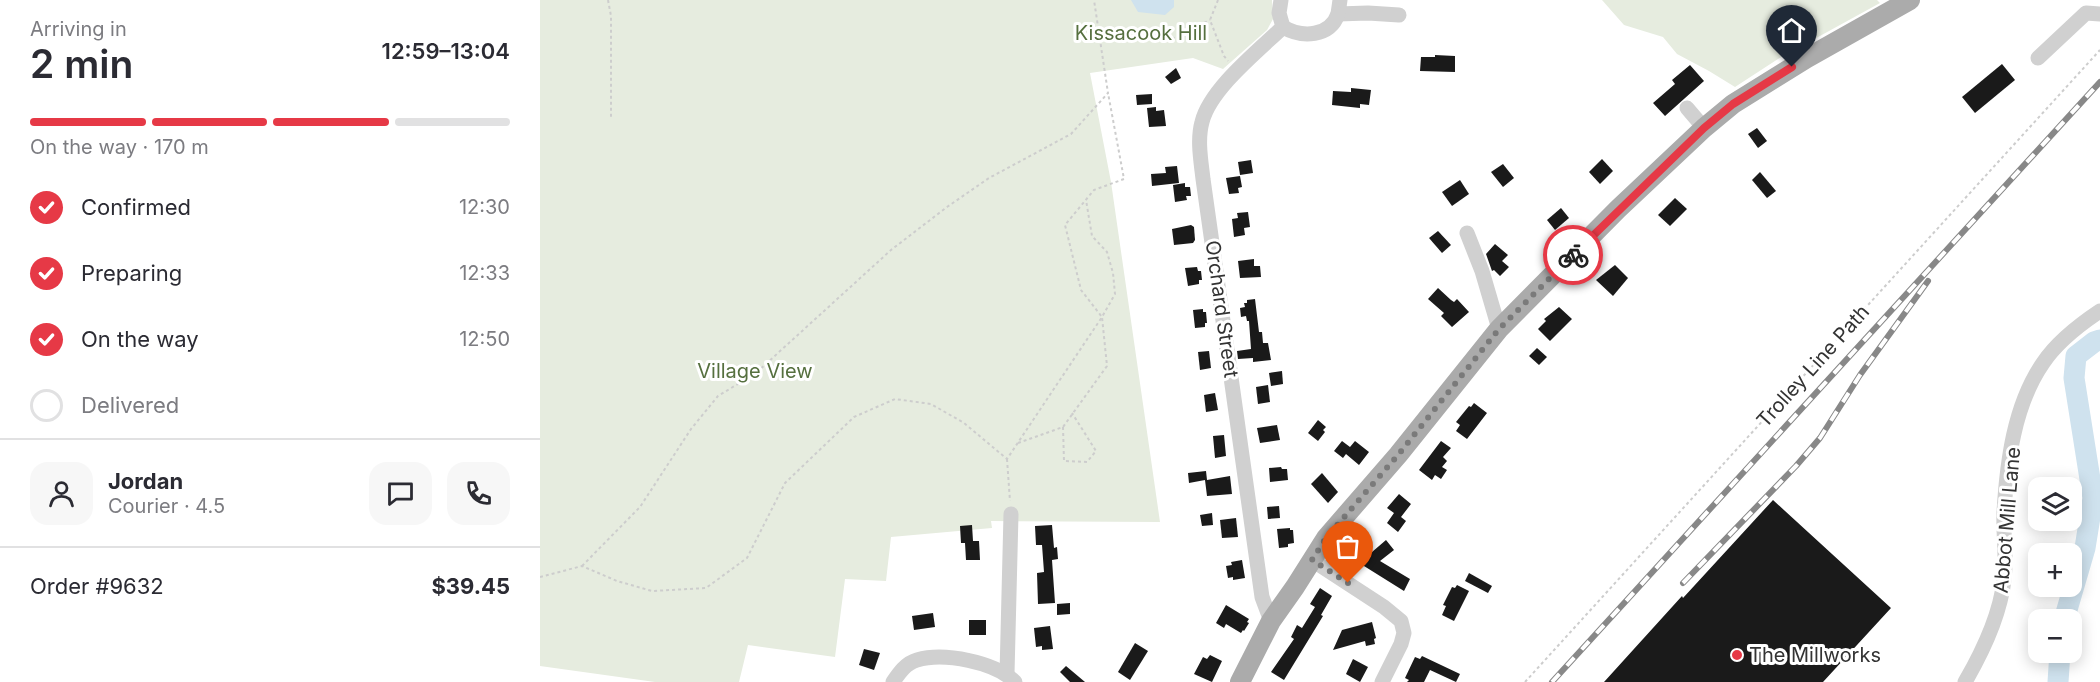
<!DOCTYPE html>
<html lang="en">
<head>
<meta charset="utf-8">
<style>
  :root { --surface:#fff; --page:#f7f7f7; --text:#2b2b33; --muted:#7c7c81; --line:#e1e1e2; --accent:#e63946 }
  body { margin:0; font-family:Inter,sans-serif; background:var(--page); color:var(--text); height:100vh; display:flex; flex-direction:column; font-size:22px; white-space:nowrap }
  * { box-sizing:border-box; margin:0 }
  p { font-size:20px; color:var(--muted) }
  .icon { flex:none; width:33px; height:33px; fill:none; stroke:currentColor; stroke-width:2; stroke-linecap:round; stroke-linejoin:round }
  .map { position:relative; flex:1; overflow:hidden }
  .details { display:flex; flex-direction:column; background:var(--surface); width:540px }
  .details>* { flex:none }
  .buttons { position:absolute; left:1488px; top:477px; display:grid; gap:12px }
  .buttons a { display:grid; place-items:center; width:54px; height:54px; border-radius:12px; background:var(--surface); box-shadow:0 3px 15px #0003; font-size:30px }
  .pin { position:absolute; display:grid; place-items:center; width:51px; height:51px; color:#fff; margin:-62px -26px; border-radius:50% 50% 50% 0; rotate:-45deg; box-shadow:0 0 6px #0007 }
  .pin .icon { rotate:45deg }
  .courier { position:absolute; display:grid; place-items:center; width:60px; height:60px; margin:-30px; border:4px solid #e63946; border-radius:50%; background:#fff; color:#222; box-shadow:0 2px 8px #0007 }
  .head em { font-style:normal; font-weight:600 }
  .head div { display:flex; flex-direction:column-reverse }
  .head { display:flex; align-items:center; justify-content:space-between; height:102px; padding:0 30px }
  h1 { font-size:39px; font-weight:600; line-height:45px }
  .bar { display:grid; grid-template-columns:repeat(4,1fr); gap:9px 6px; align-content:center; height:72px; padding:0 30px }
  .bar i { height:8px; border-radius:4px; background:var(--line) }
  .bar .active { background:var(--accent) }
  .bar p { grid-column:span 4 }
  .line { display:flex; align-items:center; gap:15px; padding:0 30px; border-top:2px solid var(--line) }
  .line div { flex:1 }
  .round { display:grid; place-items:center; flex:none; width:63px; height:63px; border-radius:18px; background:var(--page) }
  ol { padding:0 30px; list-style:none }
  li { display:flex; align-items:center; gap:18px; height:66px }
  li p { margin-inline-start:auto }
  li .icon { padding:6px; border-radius:50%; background:var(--accent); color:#fff; stroke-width:4 }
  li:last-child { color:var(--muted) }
  li i { width:33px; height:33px; border:3px solid var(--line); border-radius:50% }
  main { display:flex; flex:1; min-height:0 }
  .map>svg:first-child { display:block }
  .green { fill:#e6ecdf }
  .water { fill:#cfe2ee }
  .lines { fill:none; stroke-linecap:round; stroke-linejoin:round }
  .river { stroke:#cfe2ee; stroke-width:21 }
  .building { fill:#1a1a1a }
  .path { stroke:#cdcdcd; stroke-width:2; stroke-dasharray:3 3; stroke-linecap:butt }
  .minor { stroke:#d0d0d0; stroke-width:15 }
  .major { stroke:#ababab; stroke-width:20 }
  .rail-casing { stroke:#888; stroke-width:6 }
  .rail { stroke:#fff; stroke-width:4; stroke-dasharray:11; stroke-linecap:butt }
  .done { stroke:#7a7a7a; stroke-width:6; stroke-dasharray:0 10.8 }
  .route { stroke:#e63946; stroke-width:8 }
  .poi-dot { fill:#e63946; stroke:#fff; stroke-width:2 }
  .labels { text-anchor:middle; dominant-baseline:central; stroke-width:6; stroke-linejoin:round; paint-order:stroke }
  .park-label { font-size:20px; fill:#56703f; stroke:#fff }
  .street-label { font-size:20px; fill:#333; stroke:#fff }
  .poi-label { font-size:20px; fill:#333; stroke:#fff; text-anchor:start }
</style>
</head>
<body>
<main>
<section class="details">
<div class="head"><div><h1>2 min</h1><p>Arriving in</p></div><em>12:59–13:04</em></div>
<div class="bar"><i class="active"></i><i class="active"></i><i class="active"></i><i></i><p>On the way · 170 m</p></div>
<ol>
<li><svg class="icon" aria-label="check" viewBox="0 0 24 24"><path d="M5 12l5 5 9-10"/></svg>Confirmed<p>12:30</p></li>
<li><svg class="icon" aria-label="check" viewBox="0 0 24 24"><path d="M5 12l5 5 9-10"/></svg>Preparing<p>12:33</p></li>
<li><svg class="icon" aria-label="check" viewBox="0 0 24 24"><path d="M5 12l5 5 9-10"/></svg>On the way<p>12:50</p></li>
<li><i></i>Delivered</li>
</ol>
<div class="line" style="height:108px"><a class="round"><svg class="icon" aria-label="person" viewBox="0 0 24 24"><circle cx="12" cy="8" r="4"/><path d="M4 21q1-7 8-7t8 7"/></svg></a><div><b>Jordan</b><p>Courier · 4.5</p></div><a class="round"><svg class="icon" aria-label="chat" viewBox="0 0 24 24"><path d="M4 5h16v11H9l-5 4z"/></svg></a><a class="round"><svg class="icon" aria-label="phone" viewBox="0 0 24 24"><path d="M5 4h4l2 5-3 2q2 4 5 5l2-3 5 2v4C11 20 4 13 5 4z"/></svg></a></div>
<div class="line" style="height:78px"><div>Order #9632</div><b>$39.45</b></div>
</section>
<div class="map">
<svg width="1560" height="682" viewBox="0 0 1560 682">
  <rect width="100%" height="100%" fill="#fff"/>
  <g class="green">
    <path d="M0,0h732l1,19 -6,11 -44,39 -30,-11 -103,15 21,109 49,340 -169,-1 1,7 -101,9 -5,44 -41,-2 -10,78 -87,-12 -9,37h-84l-115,-16z"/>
    <path d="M1062,0h275l3,3 -102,56 -43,28 -26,-16 -32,-17 -14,-17 -39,-12z"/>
  </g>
  <path class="water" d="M591,0h43v7l-9,8 -27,-3z"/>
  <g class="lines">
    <g class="river">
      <path d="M1524,620l21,-72 8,-50 -19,-120 2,-22 18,-14 6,-2"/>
      <path d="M1518,682l2,-30"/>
    </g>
  </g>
  <g class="building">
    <path d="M895,55l20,1v16l-35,-1 1,-14h14z"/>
    <path d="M1462,64l13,16 -40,33 -13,-16z"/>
    <path d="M1150,65l14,16 -39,35 -12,-13 22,-19 -3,-4z"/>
    <path d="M636,68l5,10 -10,6 -6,-7z"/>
    <path d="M811,88l20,2 -2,15 -9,-1v4l-28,-3 1,-14 18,1z"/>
    <path d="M612,94v10l-15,1 -1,-10z"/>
    <path d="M616,107v4l8,-1 2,16 -17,1 -2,-19z"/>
    <path d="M1217,128l10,13 -9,7 -10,-14z"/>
    <path d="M1062,159l11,12 -13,13 -11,-12z"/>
    <path d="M711,160l2,13 -13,2 -2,-13z"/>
    <path d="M963,164l11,14 -11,9 -12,-15z"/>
    <path d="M637,166l2,17 -27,3 -1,-12 15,-1 -1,-6z"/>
    <path d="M1220,172l16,19 -9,7 -15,-18z"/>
    <path d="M700,176l2,11 -4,1 1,5 -10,1 -3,-16z"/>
    <path d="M920,180l9,14 -17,12 -10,-14z"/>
    <path d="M645,183v4h5l1,9h-5l1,4 -12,2 -2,-17z"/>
    <path d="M1135,198l12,11 -17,17 -12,-11z"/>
    <path d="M1021,208l8,10 -14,12 -8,-10z"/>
    <path d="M708,212l2,15 -6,1 1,7 -11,2 -2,-18 6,-1 -1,-5z"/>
    <path d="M651,225l3,2 1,13 -2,3 -19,2 -2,-16z"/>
    <path d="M898,231l13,14 -9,8 -13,-15z"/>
    <path d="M955,244l13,11 -6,6 7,6 -9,9 -6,-6 -2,1 -6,-17z"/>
    <path d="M714,259v7h6l1,11 -21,1 -2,-17z"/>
    <path d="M1075,265l13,13 -15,18 -17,-16z"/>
    <path d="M657,267l1,4h3l1,9h-3v4l-11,2 -3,-18z"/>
    <path d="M898,288l13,12 3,2 3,-3 12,13 -17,15 -11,-11 3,-3 -16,-14z"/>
    <path d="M715,299l4,33h3l1,11h5l3,17 -18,2v-4l-15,1 -1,-8 14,-2 -2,-28h-2l-1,-5 -5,1 -1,-9 5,-1 -1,-4h3v-3z"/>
    <path d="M1019,307l13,12 -22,22 -12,-12 8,-8 -2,-2z"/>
    <path d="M663,309v3h3l1,11h-2v4l-10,1 -2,-18z"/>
    <path d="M997,348l10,9 -8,8 -10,-9z"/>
    <path d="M669,351l2,17 -11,2 -2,-18z"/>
    <path d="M742,371l1,13 -12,2 -2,-13z"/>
    <path d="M728,385l2,17 -12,2 -2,-17z"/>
    <path d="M675,393l3,17 -12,2 -2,-17z"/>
    <path d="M934,403l13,10 -20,26 -11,-8 4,-6 -4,-3 13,-16 2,1z"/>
    <path d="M778,420l8,7 -3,3 2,2 -7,9 -10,-8z"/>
    <path d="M737,425l3,15 -20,3 -3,-15z"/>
    <path d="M684,435l2,21 -11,2 -2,-22z"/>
    <path d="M802,441l8,6 5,-6 14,11 -10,13 -13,-11 -3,4 -9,-7z"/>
    <path d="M901,441l10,7 -8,9 4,4 -5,6 5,3 -6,9 -6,-4 -3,5 -13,-10z"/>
    <path d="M741,467l1,2h5l1,11 -18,2 -1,-14z"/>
    <path d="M666,471l1,9 23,-4 2,18 -25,2 -2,-16 -16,3 -1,-10z"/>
    <path d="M782,473l16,19 -10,11 -17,-19z"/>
    <path d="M859,494l12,10 -10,13 5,4 -8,11 -11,-9 7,-10 -7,-5z"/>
    <path d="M1233,500l118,108 -68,74h-219l78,-86 1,2z"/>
    <path d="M739,506l1,12 -12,1 -1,-12z"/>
    <path d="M672,513l1,12 -11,1 -2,-11z"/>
    <path d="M696,518l2,19 -16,1 -2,-18z"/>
    <path d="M432,525l1,16h6l1,19h-14l-1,-17h-4l-1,-17z"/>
    <path d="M512,525l2,23 3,-1 1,12 -6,1 3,43 -17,1 -1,-31 7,-1 -2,-27h-6l-1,-19z"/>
    <path d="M750,528v2h3l1,13 -6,1v3l-9,1 -2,-19z"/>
    <path d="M808,540l24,12 14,-12 8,10 -14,11 30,18 -6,12 -48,-30 -1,2 -15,-9z"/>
    <path d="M702,560l3,18 -12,2v-3l-5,1 -2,-12 6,-1 -1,-3z"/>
    <path d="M929,573l23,13 -4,7 -23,-12z"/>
    <path d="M917,585l12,6 -15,30 -12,-6 4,-9 -3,-1 9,-18 3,1z"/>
    <path d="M780,588l12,8 -11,19 2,1 -39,64 -13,-8 23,-33 -3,-2 6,-12 5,3 13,-21 -5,-3z"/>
    <path d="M530,603v11l-13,1v-11z"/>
    <path d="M686,605l23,14 -2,3 2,1 -5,8 -1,-1 -2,3 -15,-9 -2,4 -8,-5z"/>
    <path d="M393,613l2,14 -21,3 -2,-14z"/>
    <rect x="429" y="620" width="17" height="15"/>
    <path d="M832,622l4,16 -2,1 1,5 -9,2 -1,-5 -32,9 9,-20z"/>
    <path d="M510,626l3,23 -11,1v-4l-6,1 -2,-19z"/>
    <path d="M595,643l13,8 -18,29 -12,-8z"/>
    <path d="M324,649l16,4 -6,17 -15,-5z"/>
    <path d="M670,655l12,6 -10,21 -18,-8 9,-17 4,2z"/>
    <path d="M882,656l38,18 -4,8 -26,-12 -6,12h-17l2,-2 -4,-2 10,-21 5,2z"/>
    <path d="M813,659l15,8 -8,15 -14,-8z"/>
    <path d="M526,666l19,16h-15l-10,-10z"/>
  </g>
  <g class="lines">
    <g class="path">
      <path d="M68,0l3,16v101"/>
      <path d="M678,0l-8,20 14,36 4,5"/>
      <path d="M560,37l72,2 38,-19"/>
      <path d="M523,427l1,34 23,1 9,-11 -24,-38"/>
      <path d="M478,443l45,-16 44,-61 -5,-49 13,-23 -2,-21 -6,-21 -15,-16 -6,-36"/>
      <path d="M467,459l3,42"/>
      <path d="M42,566l58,-59 51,-78 27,-33 38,-23 135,-123 56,-43 42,-29 82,-44 37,-41 -14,-93"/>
      <path d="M0,577l42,-11 35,15 35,10 54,-3 41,-30 38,-75 69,-66 41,-18 36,5 33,19 43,36 95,-142 -21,-27 -16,-65 29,-35 30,-11 -16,-86"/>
      <path d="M985,682l575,-632"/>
    </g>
    <g class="minor">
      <path d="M800,0l-2,14 30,-1 31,2"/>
      <path d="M743,27c19,11 47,10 55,-13"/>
      <path d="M1498,58l48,-45 14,1"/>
      <path d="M1147,108l17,20"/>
      <path d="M927,233l15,38 17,58"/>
      <path d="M772,560l72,47 17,14 3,12 -3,11 -19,38"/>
      <path d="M731,621l-9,-24 -59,-418c-2,-18 -6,-39 -1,-57 8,-33 56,-71 81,-95l-4,-14 2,-13"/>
      <path d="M467,674l4,-160"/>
      <path d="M353,682c6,-9 13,-19 24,-22 27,-8 78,2 98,22"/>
      <path d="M1425,682c18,-31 35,-66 39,-102 3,-23 -1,-45 0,-68 3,-50 10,-107 39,-149 14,-21 36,-38 57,-52"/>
    </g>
    <path class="major" d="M700,682l31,-61 24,-34 31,-49 72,-83 101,-126 119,-120 86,-81 29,-24 74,-46 103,-58"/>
    <defs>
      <g id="rail">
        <path d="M1143,583l113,-117 24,-28 40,-63 68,-94"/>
        <path d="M1012,682l548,-600"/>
      </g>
    </defs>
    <use href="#rail" class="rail-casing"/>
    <use href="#rail" class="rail"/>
  </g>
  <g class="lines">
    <path class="done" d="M808,583l-36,-23 14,-22 72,-83 101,-126 74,-74"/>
    <path class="route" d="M1033,255l131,-127 29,-24 59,-37"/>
  </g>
  <circle class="poi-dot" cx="1197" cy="655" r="6"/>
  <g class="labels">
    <g class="park-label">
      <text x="601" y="33">Kissacook Hill</text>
      <text x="215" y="371">Village View</text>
    </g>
    <g class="street-label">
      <text transform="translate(682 309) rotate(82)">Orchard Street</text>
      <text transform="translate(1273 366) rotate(-48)">Trolley Line Path</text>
      <text transform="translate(1467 520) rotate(-85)">Abbot Mill Lane</text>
    </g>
    <g class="poi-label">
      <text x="1209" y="655">The Millworks</text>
    </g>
  </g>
</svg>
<div class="buttons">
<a><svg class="icon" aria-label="layers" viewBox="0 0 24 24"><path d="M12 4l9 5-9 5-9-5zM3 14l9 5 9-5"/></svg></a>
<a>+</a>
<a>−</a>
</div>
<div class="pin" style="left:808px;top:583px;background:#ea580c"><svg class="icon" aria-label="bag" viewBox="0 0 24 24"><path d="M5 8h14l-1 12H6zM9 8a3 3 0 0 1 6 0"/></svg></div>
<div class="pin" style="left:1252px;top:67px;background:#1f2937"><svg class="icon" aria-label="home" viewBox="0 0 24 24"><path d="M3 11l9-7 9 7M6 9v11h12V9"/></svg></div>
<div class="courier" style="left:1033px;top:255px"><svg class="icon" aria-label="bike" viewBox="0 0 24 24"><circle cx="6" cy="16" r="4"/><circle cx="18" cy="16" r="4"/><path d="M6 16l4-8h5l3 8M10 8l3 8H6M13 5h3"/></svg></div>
</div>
</main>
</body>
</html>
